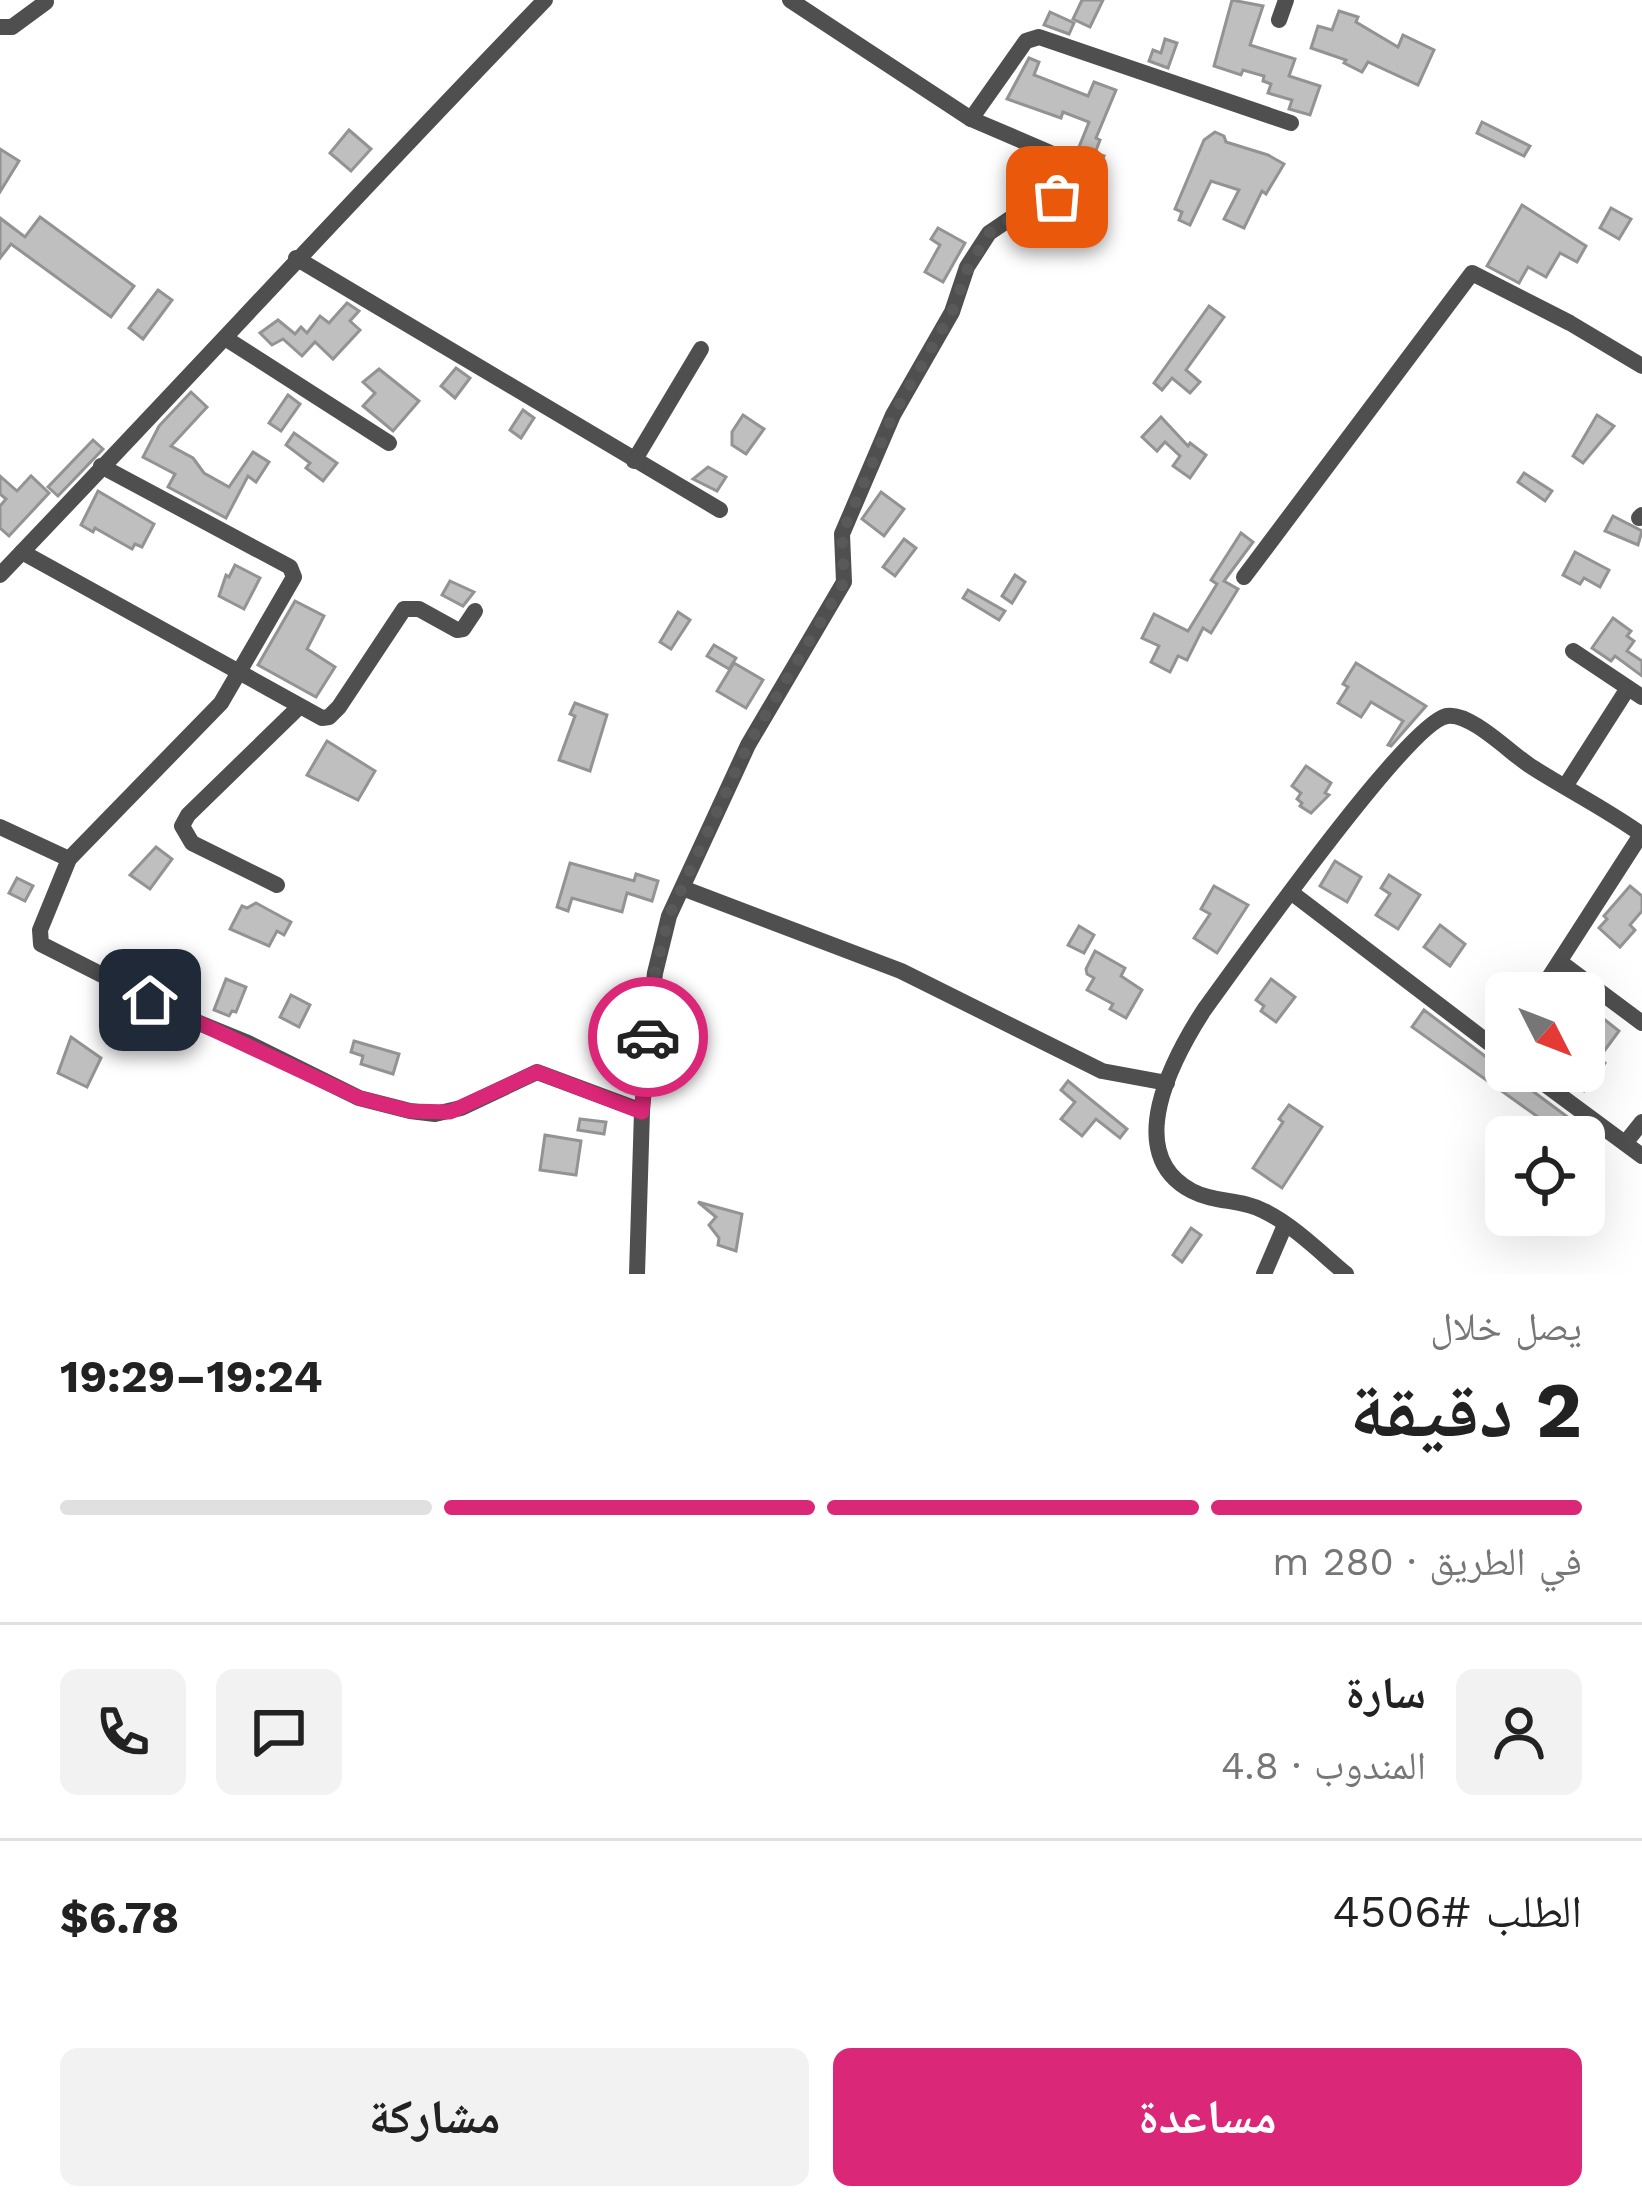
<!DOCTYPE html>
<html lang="ar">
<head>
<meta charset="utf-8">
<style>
  :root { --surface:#fff; --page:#f2f2f2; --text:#222; --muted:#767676; --line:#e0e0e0; --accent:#db2777 }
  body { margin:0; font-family:"Work Sans","Noto Naskh Arabic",sans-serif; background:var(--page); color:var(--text); direction:rtl; height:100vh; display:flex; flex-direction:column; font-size:45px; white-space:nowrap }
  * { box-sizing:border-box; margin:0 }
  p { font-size:39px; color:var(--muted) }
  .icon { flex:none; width:66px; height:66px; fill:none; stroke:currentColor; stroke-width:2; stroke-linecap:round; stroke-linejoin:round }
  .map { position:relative; height:1274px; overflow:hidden; direction:ltr }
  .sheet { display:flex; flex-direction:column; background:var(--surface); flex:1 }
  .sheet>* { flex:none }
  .needle { width:78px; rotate:132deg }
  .fabs { position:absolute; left:1485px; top:972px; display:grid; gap:24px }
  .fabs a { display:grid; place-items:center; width:120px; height:120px; border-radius:18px; background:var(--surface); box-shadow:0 12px 48px #0002; font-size:60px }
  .pin { position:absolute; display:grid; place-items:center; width:102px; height:102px; color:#fff; margin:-51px; border-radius:24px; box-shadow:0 6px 18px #0006 }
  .courier { position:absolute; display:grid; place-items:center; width:120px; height:120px; margin:-60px; border:9px solid #db2777; border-radius:50%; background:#fff; color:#222; box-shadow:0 3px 15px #0007 }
  .summary em { font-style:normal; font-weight:700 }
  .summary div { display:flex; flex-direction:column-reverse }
  .summary { display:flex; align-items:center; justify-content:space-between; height:204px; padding:0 60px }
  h1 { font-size:78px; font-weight:700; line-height:90px }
  .bar { display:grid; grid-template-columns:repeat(4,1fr); gap:18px 12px; align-content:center; height:144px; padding:0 60px }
  .bar i { height:15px; border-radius:9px; background:var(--line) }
  .bar .current { background:var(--accent) }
  .bar p { grid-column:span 4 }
  .line { display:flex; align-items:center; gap:30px; padding:0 60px; border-top:3px solid var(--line) }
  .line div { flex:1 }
  .round { display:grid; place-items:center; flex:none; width:126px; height:126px; border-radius:18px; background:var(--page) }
  .action { display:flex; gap:24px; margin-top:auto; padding:24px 60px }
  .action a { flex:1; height:138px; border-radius:18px; background:var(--accent); color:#fff; font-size:48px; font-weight:700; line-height:138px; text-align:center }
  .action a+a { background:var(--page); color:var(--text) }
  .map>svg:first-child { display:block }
  .building { fill:#bfbfbf; stroke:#939393; stroke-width:3 }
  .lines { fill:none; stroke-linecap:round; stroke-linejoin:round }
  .street { stroke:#4f4f4f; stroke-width:16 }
  .done { stroke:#595959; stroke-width:12; stroke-dasharray:0 21.6 }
  .route { stroke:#db2777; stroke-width:15 }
</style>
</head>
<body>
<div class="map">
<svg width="1642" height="1274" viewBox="0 0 1642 1274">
  <rect width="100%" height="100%" fill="#fff"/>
  <g class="building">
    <path d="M1082,0h21l-13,27 -17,-8z"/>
    <path d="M1232,0l31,6 -13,39 45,14 -6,17 31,10 -10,29 -21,-6 3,-9 -24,-7 3,-9 -8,-3 1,-5 -21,-6 -2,5 -27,-9z"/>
    <path d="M1339,11l19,6 -2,5 42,25 5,-12 31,15 -16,35 -50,-23 -6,10 -18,-9 2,-3 -35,-12 7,-22 14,4z"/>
    <path d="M1050,12l24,11 -5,11 -25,-9z"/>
    <path d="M1165,39l12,4 -9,25 -19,-7 4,-11 8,3z"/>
    <path d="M1029,58l10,4 -5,13 54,21 6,-14 22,8 -20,48 4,2 -5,13 9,3 -5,11 -24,-10 14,-35 -26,-10 -2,6 -54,-19z"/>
    <path d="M1482,122l48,24 -6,10 -47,-23z"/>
    <path d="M349,130l22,19 -20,22 -21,-18z"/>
    <path d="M1215,132l9,4 2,6 42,13 16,9 -18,30 -4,-3 -18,37 -20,-9 15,-29 -28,-9 -21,44 -11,-5 3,-8 -7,-3 29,-69z"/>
    <path d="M0,149l19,12 -19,31z"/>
    <path d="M1522,205l64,41 -9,16 -17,-9 -14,24 -18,-10 -9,16 -32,-17z"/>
    <path d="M1611,208l20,11 -12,20 -19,-11z"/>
    <path d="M40,217l94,69 -23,31 -100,-73 -11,14v-40l25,19z"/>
    <path d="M938,228l27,15 -22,39 -18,-10 15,-27 -9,-6z"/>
    <path d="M158,290l14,10 -29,39 -14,-11z"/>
    <path d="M347,303l12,8 -9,10 10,9 -27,29 -18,-17 -13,14 -19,-17 -11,6 -12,-12 18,-13 17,14 6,-7 6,6 13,-17 9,7z"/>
    <path d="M1209,306l15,11 -38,53 14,12 -10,11 -18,-15 -10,12 -8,-7z"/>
    <path d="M456,368l14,10 -15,20 -14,-12z"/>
    <path d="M379,369l40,32 -26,30 -30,-25 12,-13 -12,-11z"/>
    <path d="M191,392l16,15 -36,39 22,12 11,15 25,14 24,-35 16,10 -13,20 -8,-6 -22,42 -58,-31 7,-13 -32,-17 16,-31z"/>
    <path d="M288,395l12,9 -19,27 -12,-8z"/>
    <path d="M523,410l11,8 -13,20 -11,-8z"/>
    <path d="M743,415l21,14 -18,25 -14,-9v-13z"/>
    <path d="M1597,415l17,11 -31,37 -10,-7z"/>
    <path d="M1161,417l27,29 2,-3 16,12 -16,23 -17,-12 7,-10 -15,-14 -8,9 -15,-14z"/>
    <path d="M294,433l43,30 -14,18 -17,-13 4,-5 -24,-18z"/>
    <path d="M93,440l10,9 -45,47 -10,-9z"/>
    <path d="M708,467l18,10 -9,14 -24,-12z"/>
    <path d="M1524,473l28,18 -7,10 -27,-19z"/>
    <path d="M0,476l17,15 14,-15 18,17 -40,43 -9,-8v-22l6,-7 -6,-5z"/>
    <path d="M98,491l56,33 -12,23 -7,-3 -3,5 -37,-21 -2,4 -12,-7z"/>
    <path d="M881,492l23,17 -20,27 -22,-17z"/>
    <path d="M1613,516l29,15 -4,14 -33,-14z"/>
    <path d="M1241,533l12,9 -29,39 14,8 -27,44 -8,-5 -16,32 -9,-4 -8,16 -19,-10 8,-16 -17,-8 12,-24 34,17 29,-47 -6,-4z"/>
    <path d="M904,539l12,9 -21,28 -12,-9z"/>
    <path d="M1575,552l34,18 -9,17 -16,-9 -4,6 -17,-9z"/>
    <path d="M235,565l25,13 -16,31 -25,-13 7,-21 3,2z"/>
    <path d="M1015,575l10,7 -13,21 -10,-7z"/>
    <path d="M450,581l24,11 -11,14 -21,-11z"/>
    <path d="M968,590l37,21 -6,9 -36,-22z"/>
    <path d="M295,601l29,15 -17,33 28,18 -19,30 -58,-32z"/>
    <path d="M678,612l12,8 -19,29 -11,-7z"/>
    <path d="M1613,618l18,13 -4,5 7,5 -7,10 15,10v15l-27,-20 -4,5 -19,-13z"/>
    <path d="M714,645l22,13 -7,11 -22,-13z"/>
    <path d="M734,663l29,17 -17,28 -29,-17z"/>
    <path d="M1356,663l70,43 -35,40 -3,-1 15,-24 -32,-19 -10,15 -23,-14 10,-16 -5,-3z"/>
    <path d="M575,703l32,12 -17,56 -31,-11 16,-44 -5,-2z"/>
    <path d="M327,741l48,30 -17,29 -51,-25z"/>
    <path d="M1306,766l25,17 -6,10 4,2 -18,18 -11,-7 2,-3 -5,-4 4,-6 -9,-7z"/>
    <path d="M156,847l16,12 -22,30 -20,-14z"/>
    <path d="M1335,861l26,16 -14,25 -27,-16z"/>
    <path d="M570,863l64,18 2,-7 22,7 -6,20 -25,-8 -5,19 -50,-14 -4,13 -11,-4z"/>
    <path d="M1389,875l31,20 -22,34 -22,-14 14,-21 -9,-6z"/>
    <path d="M17,878l16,8 -8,15 -16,-8z"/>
    <path d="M1214,886l34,19 -31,48 -23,-15 16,-24 -9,-5z"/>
    <path d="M1630,886l12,10v15l-12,14 5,5 -15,17 -21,-19 8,-9 -3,-3z"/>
    <path d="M256,903l35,19 -7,13 -7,-4 -8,15 -39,-17 12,-23 5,2z"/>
    <path d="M1440,925l25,19 -15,22 -26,-19z"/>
    <path d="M1079,926l15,9 -10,18 -16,-8z"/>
    <path d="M1095,951l30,17 -4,8 21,14 -16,28 -16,-9 3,-5 -26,-14 7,-12 -7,-4 -1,-5z"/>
    <path d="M226,979l20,8 -10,25 -4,-1 -3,5 -15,-6z"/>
    <path d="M1271,979l24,18 -19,25 -15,-11 3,-5 -8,-6z"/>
    <path d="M291,995l19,10 -11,22 -19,-10z"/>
    <path d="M1424,1010l74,56 16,5 5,10 50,37 -10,14 -147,-105z"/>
    <path d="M1595,1012l24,19 -20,27 6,5 -21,28 -26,-20h26v-56l6,4z"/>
    <path d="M71,1037l30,21 -14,29 -29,-14z"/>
    <path d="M354,1041l45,13 -6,20 -32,-10 2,-8 -12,-4z"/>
    <path d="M1068,1081l59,48 -7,9 -24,-19 -14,17 -21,-17 14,-17 -14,-12z"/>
    <path d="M1289,1105l33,22 -40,61 -29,-20 30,-46 -4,-3z"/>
    <path d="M580,1119l26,3 -2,12 -26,-4z"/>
    <path d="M545,1135l36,6 -5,34 -36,-5z"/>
    <path d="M698,1202l44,12 -6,37 -18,-6 1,-7 -10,-13 7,-8z"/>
    <path d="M1191,1228l10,7 -19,27 -9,-7z"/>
  </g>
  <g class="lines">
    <g class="street">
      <path d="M790,0l181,119 55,-78 13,-4 252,86"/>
      <path d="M1279,20l7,-20"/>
      <path d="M0,27h12l34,-25"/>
      <path d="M296,258l424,252"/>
      <path d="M225,338l164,105"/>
      <path d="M634,461l67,-112"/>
      <path d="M1639,518l3,-3"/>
      <path d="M22,552l300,166 7,-1 10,-10 65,-98h15l38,21 6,-1 12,-18"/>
      <path d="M0,575c183,-191 361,-385 545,-575"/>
      <path d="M1244,577l228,-304 98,50 72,43"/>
      <path d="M1573,651l69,46"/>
      <path d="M1566,785l62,-97"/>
      <path d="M0,827l69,32 -29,71 1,14 146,74 61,25 111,55 51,13 25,3 26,-6 76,-36 105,39"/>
      <path d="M69,859l152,-156 73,-126 -4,-10 -189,-101"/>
      <path d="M277,885l-85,-42 -10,-17 6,-11 111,-108"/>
      <path d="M685,889l216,82 201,100 65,12"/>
      <path d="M1292,893l214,163"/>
      <path d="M1560,962l82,61"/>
      <path d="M1539,993l103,-160"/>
      <path d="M1527,1071l115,85"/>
      <path d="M1626,1142l16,-20"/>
      <path d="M637,1274l5,-163 8,-95 5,-43 14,-57 79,-171 96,-163 -2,-48 51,-119 59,-103 15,-45 22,-34 25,-17 25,-5 12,-7 15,-21 -2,-20 -11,-9 -82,-35"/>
      <path d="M1264,1274l21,-49"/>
      <path d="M1346,1274c-25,-21 -53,-49 -82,-63 -22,-12 -49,-8 -72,-20 -71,-37 -19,-133 12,-181 33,-45 204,-288 243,-294 24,-4 65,39 85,51 36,23 74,42 109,67"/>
    </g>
  </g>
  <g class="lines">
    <path class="done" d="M648,1037l7,-64 14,-57 79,-171 96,-163 -2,-48 51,-119 59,-103 16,-44 21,-35 25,-17 25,-5 18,-14"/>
    <path class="route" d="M150,1000l209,98 51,13 40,1 87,-40 105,40 6,-75"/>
  </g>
</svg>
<div class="fabs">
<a><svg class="needle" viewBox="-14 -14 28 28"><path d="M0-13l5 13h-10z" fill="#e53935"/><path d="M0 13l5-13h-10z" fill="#767676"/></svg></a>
<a><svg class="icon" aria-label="locate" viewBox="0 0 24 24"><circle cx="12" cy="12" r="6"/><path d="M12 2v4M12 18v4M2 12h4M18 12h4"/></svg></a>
</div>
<div class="pin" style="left:1057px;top:197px;background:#ea580c"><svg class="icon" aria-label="bag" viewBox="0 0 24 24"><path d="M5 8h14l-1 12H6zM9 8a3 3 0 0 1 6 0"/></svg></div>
<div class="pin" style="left:150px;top:1000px;background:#1f2937"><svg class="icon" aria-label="home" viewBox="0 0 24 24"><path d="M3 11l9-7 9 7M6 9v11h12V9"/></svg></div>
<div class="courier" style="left:648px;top:1037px"><svg class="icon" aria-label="car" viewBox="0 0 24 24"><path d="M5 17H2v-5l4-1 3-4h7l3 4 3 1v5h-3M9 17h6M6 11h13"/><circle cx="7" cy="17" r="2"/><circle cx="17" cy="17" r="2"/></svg></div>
</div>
<section class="sheet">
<div class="summary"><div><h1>2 دقيقة</h1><p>يصل خلال</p></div><em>19:24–19:29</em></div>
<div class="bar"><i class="current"></i><i class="current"></i><i class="current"></i><i></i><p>في الطريق · 280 m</p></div>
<div class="line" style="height:216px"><a class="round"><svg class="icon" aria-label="person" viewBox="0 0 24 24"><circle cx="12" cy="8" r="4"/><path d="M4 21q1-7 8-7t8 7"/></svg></a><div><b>سارة</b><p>المندوب · 4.8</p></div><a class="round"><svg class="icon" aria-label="chat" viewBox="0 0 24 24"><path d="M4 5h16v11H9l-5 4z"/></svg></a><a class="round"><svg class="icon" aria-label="phone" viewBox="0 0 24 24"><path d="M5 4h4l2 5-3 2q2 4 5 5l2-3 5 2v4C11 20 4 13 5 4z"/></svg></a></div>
<div class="line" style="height:156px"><div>الطلب #4506</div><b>$6.78</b></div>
<div class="action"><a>مساعدة</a><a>مشاركة</a></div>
</section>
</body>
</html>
